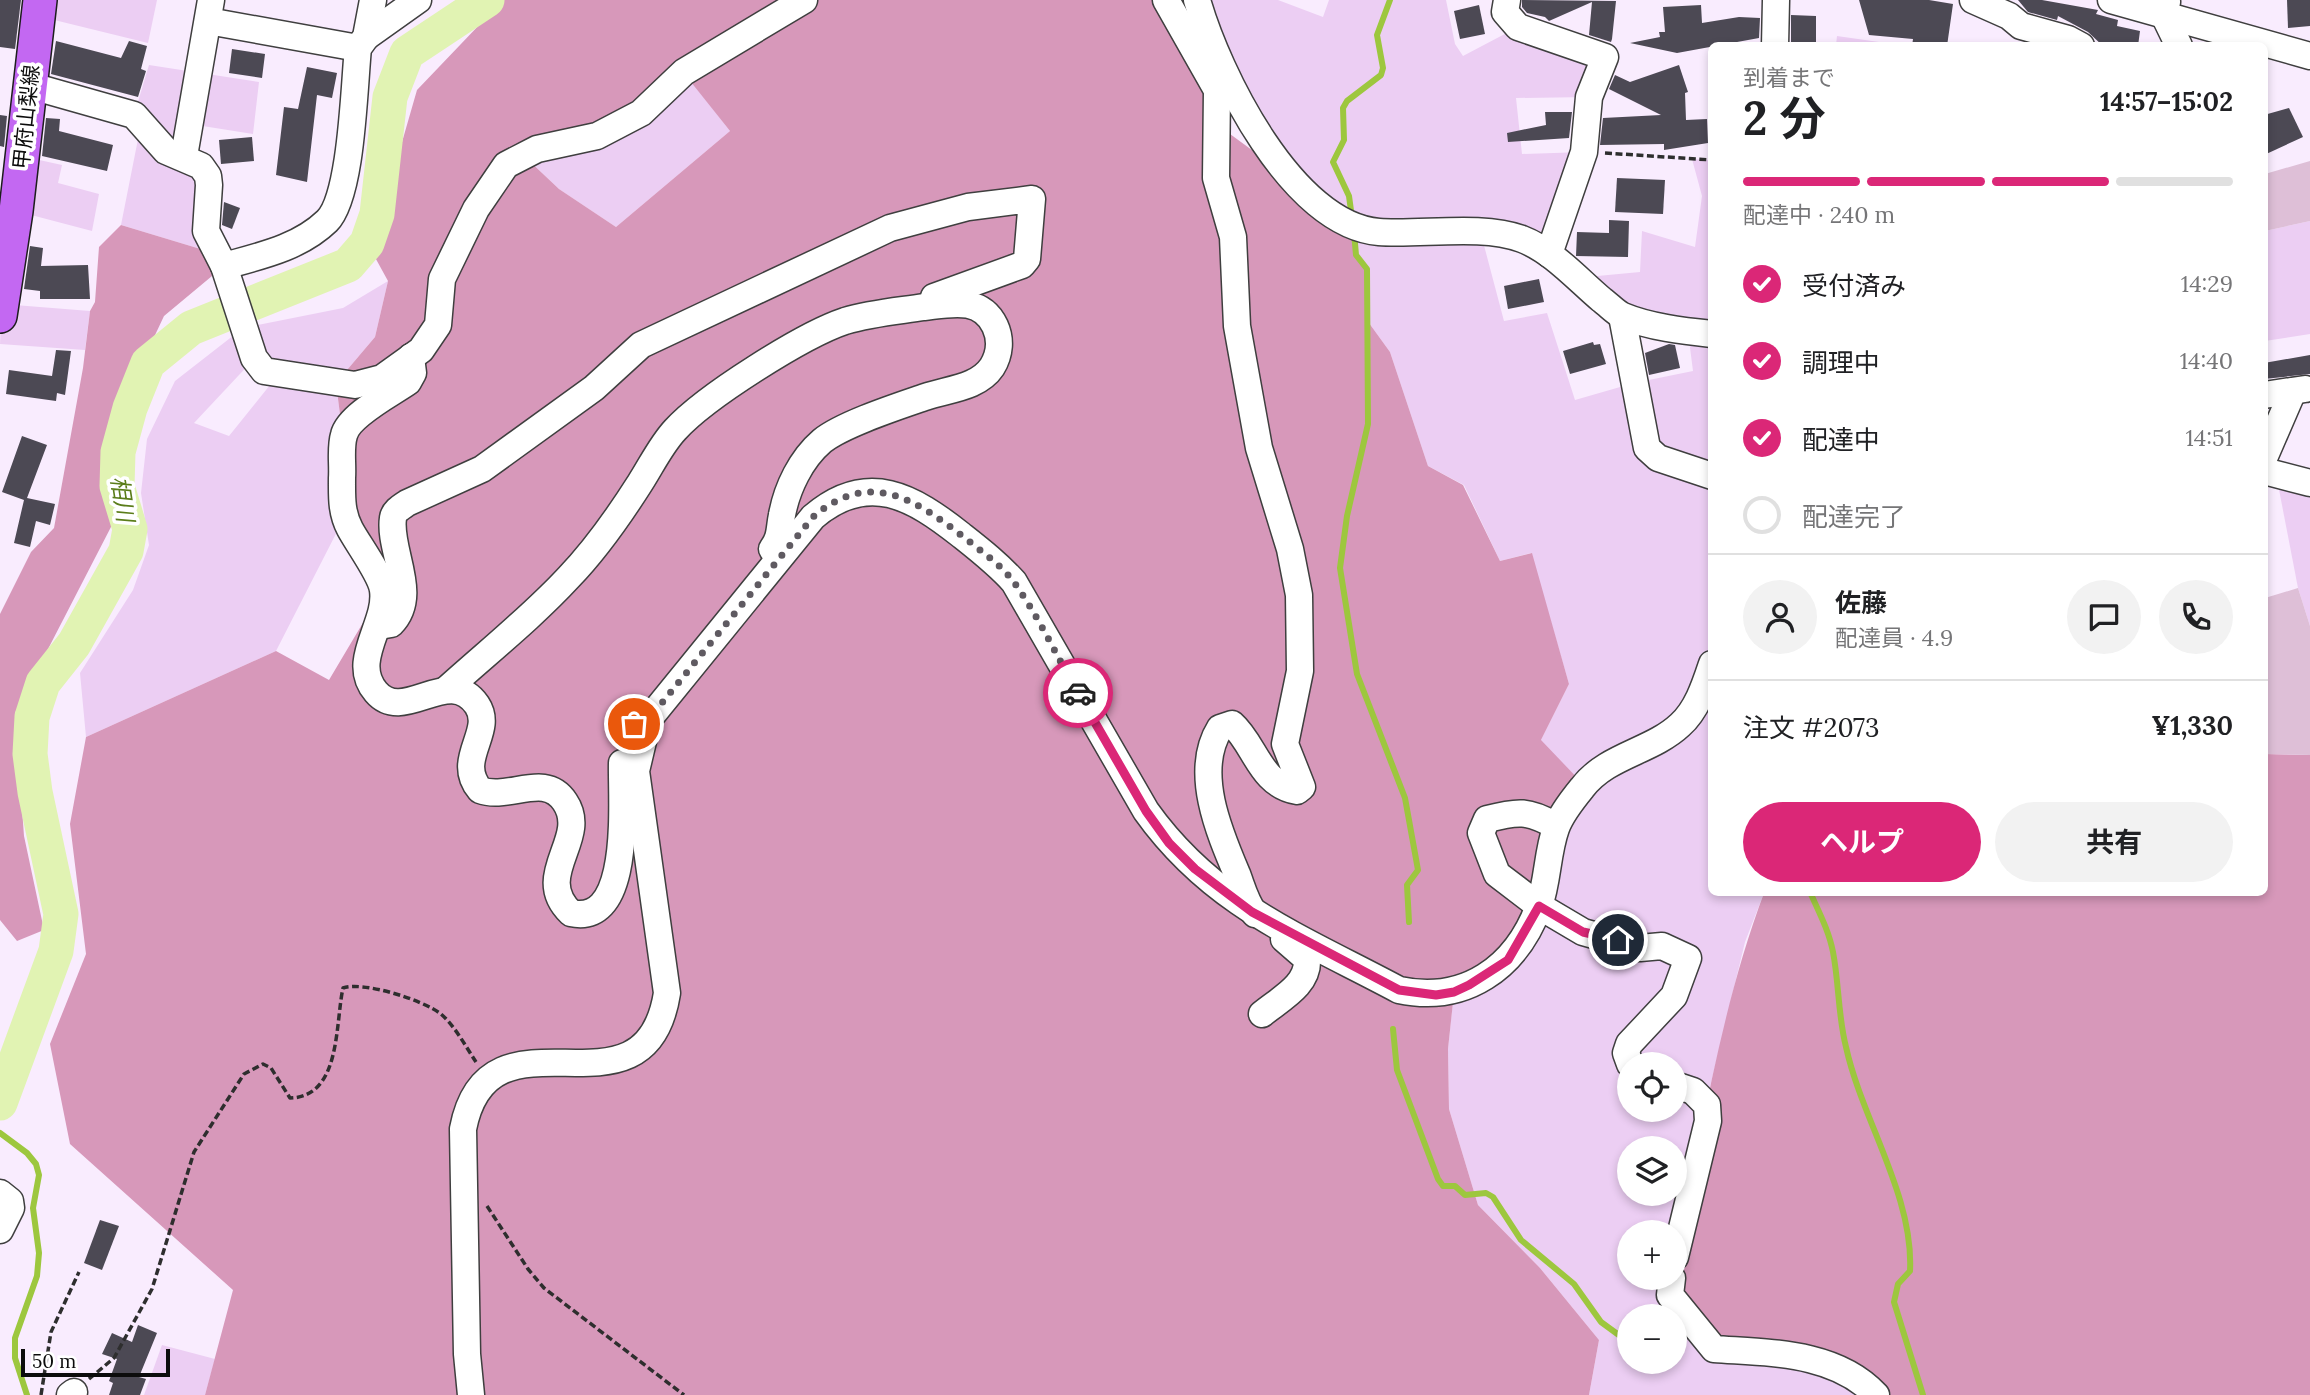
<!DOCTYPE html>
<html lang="ja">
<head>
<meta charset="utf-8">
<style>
  :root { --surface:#fff; --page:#f2f2f2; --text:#202124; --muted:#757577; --line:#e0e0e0; --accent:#db2777 }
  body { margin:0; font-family:Lora,"Noto Sans JP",serif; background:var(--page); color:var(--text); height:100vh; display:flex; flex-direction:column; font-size:26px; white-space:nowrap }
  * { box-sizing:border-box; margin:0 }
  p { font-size:23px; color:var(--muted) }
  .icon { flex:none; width:38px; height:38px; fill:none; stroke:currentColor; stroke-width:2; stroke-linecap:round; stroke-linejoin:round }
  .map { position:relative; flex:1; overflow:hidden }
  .drawer { position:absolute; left:1708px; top:42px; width:560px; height:854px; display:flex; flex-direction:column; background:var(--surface); border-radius:10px; box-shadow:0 4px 10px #0003 }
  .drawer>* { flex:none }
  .buttons { position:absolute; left:1617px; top:1052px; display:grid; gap:14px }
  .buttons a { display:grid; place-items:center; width:70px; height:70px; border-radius:50%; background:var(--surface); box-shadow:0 4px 10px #0003; font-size:35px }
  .scale { position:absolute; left:21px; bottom:18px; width:149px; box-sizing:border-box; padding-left:7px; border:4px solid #0c0c0c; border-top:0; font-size:19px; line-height:24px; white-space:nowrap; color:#0c0c0c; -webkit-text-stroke:5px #fff; paint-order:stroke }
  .pin { position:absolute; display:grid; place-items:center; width:60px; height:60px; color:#fff; margin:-30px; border:4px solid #fff; border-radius:50%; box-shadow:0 2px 7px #0007 }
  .courier { position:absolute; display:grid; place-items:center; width:70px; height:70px; margin:-35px; border:5px solid #db2777; border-radius:50%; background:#fff; color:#222; box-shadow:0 2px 9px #0007 }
  .headline em { font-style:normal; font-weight:700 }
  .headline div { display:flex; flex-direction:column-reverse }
  .headline { display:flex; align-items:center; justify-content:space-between; height:119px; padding:0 35px }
  h1 { font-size:46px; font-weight:700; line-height:52px }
  .bar { display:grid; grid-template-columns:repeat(4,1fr); gap:10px 7px; align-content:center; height:84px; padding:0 35px }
  .bar i { height:9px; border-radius:5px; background:var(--line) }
  .bar .selected { background:var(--accent) }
  .bar p { grid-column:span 4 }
  .line { display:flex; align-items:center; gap:18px; padding:0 35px; border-top:2px solid var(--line) }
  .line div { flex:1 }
  .round { display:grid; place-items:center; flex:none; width:74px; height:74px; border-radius:37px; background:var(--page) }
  ol { padding:0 35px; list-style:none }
  li { display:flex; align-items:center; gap:21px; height:77px }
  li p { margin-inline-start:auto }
  li .icon { padding:7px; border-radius:50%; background:var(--accent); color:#fff; stroke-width:4 }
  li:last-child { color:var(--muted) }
  li i { width:38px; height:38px; border:4px solid var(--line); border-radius:50% }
  .action { display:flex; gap:14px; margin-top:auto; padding:14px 35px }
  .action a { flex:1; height:80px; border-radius:42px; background:var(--accent); color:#fff; font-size:28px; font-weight:700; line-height:80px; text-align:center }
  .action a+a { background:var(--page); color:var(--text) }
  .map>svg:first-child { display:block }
  .farmland { fill:#eccef3; fill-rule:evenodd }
  .forest { fill:#d798ba; fill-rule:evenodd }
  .cemetery { fill:#debfd7 }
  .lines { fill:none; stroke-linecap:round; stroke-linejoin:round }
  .stream { stroke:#9dc73e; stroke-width:6 }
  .river { stroke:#e1f3b3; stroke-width:35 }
  .building { fill:#4c4954 }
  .minor-casing { stroke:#3f3f3f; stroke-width:29 }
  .major-casing { stroke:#1d1d1d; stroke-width:36 }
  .path { stroke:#2e2e2e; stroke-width:3.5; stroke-dasharray:7 3.5; stroke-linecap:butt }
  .minor { stroke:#fff; stroke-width:26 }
  .major { stroke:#c368f2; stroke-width:33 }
  .done { stroke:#5f5a61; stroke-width:7; stroke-dasharray:0 12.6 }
  .route { stroke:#db2777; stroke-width:9 }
  .labels { text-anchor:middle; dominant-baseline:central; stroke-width:7; stroke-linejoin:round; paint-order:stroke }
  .street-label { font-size:21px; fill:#0c0c0c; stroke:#fff }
  .water-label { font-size:23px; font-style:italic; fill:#5b7d1a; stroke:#fff }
</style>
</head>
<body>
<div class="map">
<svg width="2310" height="1395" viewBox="0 0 2310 1395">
  <rect width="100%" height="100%" fill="#f9ecfe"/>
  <g class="farmland">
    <path d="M40,0h117l-9,43 -110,-27z"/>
    <path d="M1204,0h74l45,17 6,-17h117l9,44 8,12 55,-29 87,30 -16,40 -73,1 6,56 62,-2 -35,102 -68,-20 23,87 43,-8 28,87 59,-17 59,-12 -5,-39 -66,-16 -46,-38 64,-6 2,-41 53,16 7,-51 -10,-37 19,1 1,732 52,1 -19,49 -70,290h-46v46h44l129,78 74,39h-287l10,-55 -59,-72 -62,-63 -29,-96 -1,-60 6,-57 87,-252 28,-56 -38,-131 -31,8 -36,-76 -36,-19 -38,-114 -21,-29 -2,-54 -11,-14 -3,-31 -73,-68zM1629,1064h46v46h-46zM1629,1148h46v46h-46zM1629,1316h46v46h-46z"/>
    <path d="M1837,36l56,8v1h-57z"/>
    <path d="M149,65l110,17 -6,52 -63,-10 27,130 -96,-29 20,-101 -7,-9z"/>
    <path d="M684,72l46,59 -114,96 -57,-38 -35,-33z"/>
    <path d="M21,156l41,9 -4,18 41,11 -7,37 -76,-20z"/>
    <path d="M2310,221v113l-45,7v-110z"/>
    <path d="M388,281l-13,56 -39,46 7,55 1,80 -68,133 -190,86 -6,-64 53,-83 16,-45 -8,-52 6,-54 28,-58 68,-53 100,-20zM254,359l24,16 -49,61 -35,-13z"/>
    <path d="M2,304l88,7 -5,39 -85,-6z"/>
    <path d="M2276,474l34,9v143l-12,-38z"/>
    <path d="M162,1345l53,14 -10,36h-61z"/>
  </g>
  <g class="forest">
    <path d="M503,0h663l18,35 31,88 138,101 3,31 11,14 2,54 21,29 38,114 35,19 37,76 32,-8 37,131 -28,56 43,45 -76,175 -54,33 -6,56 1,60 29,96 62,63 59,72 -10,55h-1384l28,-105 -163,-146 -20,-100 36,-90 -16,-130 16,-87 190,-86 53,29 54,-91 -39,-71 -1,-80 -7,-55 39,-46 13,-56 -17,-31 46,-160zM683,72l47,59 -114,96 -57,-38 -35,-33 117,-43z"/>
    <path d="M121,225l96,29 7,12 -60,50 -40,85 -13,68 5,32 -4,24 -97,188 9,123 20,94 -27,11 -17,-21v-306l31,-62 23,-24 29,-160 7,-57 5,-9 4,-55z"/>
    <path d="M2265,754l45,1v640h-434l-37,-24 -125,-22 -41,-71c26,-129 45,-262 91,-385l500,-1z"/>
  </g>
  <g class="cemetery">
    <path d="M2310,161v60l-45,10v-57z"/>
    <path d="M2298,588l12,38v129l-45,-1v-156z"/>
  </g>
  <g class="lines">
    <g class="stream">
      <path d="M1352,218l-3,-22 -16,-34 11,-22 -1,-32 4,-7 34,-26 2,-7 -6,-33 13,-35"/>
      <path d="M1354,232l2,23 11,14 1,155 -21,92 -7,52 17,106 48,124 13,72 -11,15 2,37"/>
      <path d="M1810,892c9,20 19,39 23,60 6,31 5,64 13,95 16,73 68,149 64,224l-12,13 -4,18 29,93"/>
      <path d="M1393,1029l4,41 41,109 5,7h12l10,9 21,-2 7,4 28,43 53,44 27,38 26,19"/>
      <path d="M0,1133l27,20 9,11 3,11 -6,33 6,45 -2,23 -22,62v20l12,37"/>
    </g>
    <path class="river" d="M0,1103l56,-152 5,-37 -26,-122 -5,-38 2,-37 11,-34 31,-39 52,-93 4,-22 -13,-43 1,-34 12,-44 18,-45 43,-35 157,-63 19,-22 10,-29 13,-117 17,-44 80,-53"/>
  </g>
  <g class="building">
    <path d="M0,0h21l-6,49 -15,-2z"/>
    <path d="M1522,0l94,1 -4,38 -1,3 -22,-7 3,-33 -43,19 -4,-4 -18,-4 -5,-6z"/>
    <path d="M1859,0h70l24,4 -6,42h-35l1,-7 -44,-4z"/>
    <path d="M2018,0h24l56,10 -2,4 22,6 -1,6 23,5 -2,15h-35l-15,-14 -30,-16 -1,4 -29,-8z"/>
    <path d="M2287,0h23v26l-22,2z"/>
    <path d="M1479,5l6,29 -25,5 -6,-28z"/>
    <path d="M1701,5l1,18 37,-6 21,1 -1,20 -82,15 -47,-10 30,-6 -1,-5h6l-2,-25z"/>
    <path d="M1791,15l25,1v28h-25z"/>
    <path d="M56,41l65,17 8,-17 18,5 -6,23 5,2 -8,26 -87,-23z"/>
    <path d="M232,49l33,5 -3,24 -33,-5z"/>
    <path d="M1679,65l9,27 -3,1 1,27 21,-1 1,24 -44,7v-6l-64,1 3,-27 58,-3 -52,-26 6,-14 15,7z"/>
    <path d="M307,67l30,6 -5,25 -15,-3 -10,87 -31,-7 8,-68 14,2z"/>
    <path d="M2289,108l14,29 -39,18v-40z"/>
    <path d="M1545,112h27l-3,26 -61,4 -1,-9 39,-8z"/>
    <path d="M0,115l7,1 -3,31 -4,-1z"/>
    <path d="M46,118l14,1 -1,12 54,14 -6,26 -65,-15z"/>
    <path d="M252,137l2,24 -33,3 -2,-24z"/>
    <path d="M1617,178l48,2 -2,34 -48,-2z"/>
    <path d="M224,202l16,6 -8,21 -10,-4z"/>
    <path d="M1609,220l20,1 -1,36 -52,-1 1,-24 32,1z"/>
    <path d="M30,246l13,2 -2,18 47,-1 2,34h-50v-8l-16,-2z"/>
    <path d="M1539,279l5,23 -36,7 -4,-23z"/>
    <path d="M1593,342l1,3 6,-1 6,20 -36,10 -7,-23z"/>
    <path d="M1669,344l6,1 5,23 -31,7 -4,-22z"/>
    <path d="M56,350l15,1 -6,44 -8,-2 -1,8 -50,-7 3,-24 43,6z"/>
    <path d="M2310,355v19l-46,5v-16z"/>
    <path d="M22,436l25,9 -20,53 28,6 -5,21 -14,-4 -6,26 -16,-4 10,-43 -22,-8z"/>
    <path d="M100,1220l19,6 -17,44 -18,-7z"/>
    <path d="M138,1325l19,8 -18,44 7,2 -6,16h-31l4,-12 -4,-2 8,-22 -15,-5 10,-21 20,9z"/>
  </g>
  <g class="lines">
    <defs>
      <g id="minor">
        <path d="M1166,0l51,90 -1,88 17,59 4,89 22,122 31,101 9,46 1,76 -15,73 17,43 -5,4c-37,-6 -42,-47 -65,-67l-12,4c-27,43 -1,104 17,146 5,13 9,29 18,40"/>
        <path d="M1197,0c21,74 95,225 182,232 43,3 103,-8 143,7 31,12 55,40 80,61 7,5 14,13 21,16 26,11 61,15 89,18"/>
        <path d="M1507,0l-2,12 13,15 87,30 -16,40 -5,55 -35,102"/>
        <path d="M1973,0l36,16 12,10 47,13 13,7"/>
        <path d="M2111,0l199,56"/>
        <path d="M2167,2l-4,11 16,33"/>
        <path d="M208,21l150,27"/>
        <path d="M366,37l52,-37"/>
        <path d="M1775,46l1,-46"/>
        <path d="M28,85l106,30 32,36 35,15 7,10 1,9 -3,46 18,35c36,-10 75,-18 103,-45 25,-25 27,-135 31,-173l8,-11 7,-37"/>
        <path d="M184,156l27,-156"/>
        <path d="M224,266l30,92 10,13 91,14 27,-7 39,-28 17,-25 4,-46 34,-70 30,-44 31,-16 60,-13 44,-23 43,-41 120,-72"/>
        <path d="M1622,316l25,132 11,10 54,18"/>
        <path d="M411,357l2,16 -5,9c-17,12 -59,33 -64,53 -4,13 -1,29 -2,43 0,19 -1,34 8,51 8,15 31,46 33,61 5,34 -34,71 -7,102 28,33 73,-28 101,13 18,27 -23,54 3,85 29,11 65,-19 85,12 25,37 -34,73 6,111 62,14 50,-113 51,-150"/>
        <path d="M2264,395l41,-6"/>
        <path d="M2264,458l29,-67"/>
        <path d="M2264,471l46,12"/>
        <path d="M379,626l12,-2c29,-29 -3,-74 2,-106 1,-7 8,-11 14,-15l75,-34 112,-81 47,-43 249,-117 78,-21 64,-8 -5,60 -5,6 -88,32"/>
        <path d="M447,689c41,-37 85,-72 122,-112 27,-28 50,-61 71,-94 11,-17 21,-38 35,-53 30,-33 128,-95 170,-109 26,-8 53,-10 79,-14 26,-3 57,-11 71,19 6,13 5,28 -3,41 -14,21 -44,22 -67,30 -26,9 -82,27 -103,44 -21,18 -35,47 -40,74 -3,14 -1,22 -10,34l5,7"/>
        <path d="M1556,826c-28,-16 -38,-15 -69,-7l-6,14 16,41 42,32 44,26 57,16 22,-2 26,12 -14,38 -45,48 -3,9 4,11"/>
        <path d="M1262,1014c18,-15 47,-29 45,-55l-23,-20"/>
        <path d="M1675,1085l18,6 14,14 1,16 -33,136"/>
        <path d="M0,1193l10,8 1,7 -11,22"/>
        <path d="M1672,1278l-2,17 44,54c54,4 121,2 162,46"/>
        <path d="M70,1395l4,-3"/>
        <path d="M471,1395l-4,-41 -4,-225c26,-136 182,5 204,-136l-31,-222 12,-51 165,-203c55,-47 100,-20 148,18 19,15 37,29 53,47l132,229c67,94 154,126 253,179 66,14 117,-22 140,-84 9,-25 8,-53 17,-78 5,-14 17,-29 26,-40 25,-33 69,-36 98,-63 17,-15 25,-40 32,-61"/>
      </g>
      <path id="major" d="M0,316l16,-105 24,-211"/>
    </defs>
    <use href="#minor" class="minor-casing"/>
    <use href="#major" class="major-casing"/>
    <g class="path">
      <path d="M1605,153l107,7"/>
      <path d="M487,1206l41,63 16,19 140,107"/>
      <path d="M89,1379l25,-21 38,-69 42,-137 50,-78 19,-10 8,4 19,30c51,-1 45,-73 53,-110 21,-7 80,12 98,26 14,12 25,33 35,48"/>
      <path d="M41,1395l10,-63 28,-60"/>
    </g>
    <use href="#minor" class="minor"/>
    <use href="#major" class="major"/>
  </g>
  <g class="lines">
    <path class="done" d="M634,724l14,-4 165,-203c57,-49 103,-17 152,21 17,14 35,26 48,43 25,34 44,76 65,112"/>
    <path class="route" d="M1078,693l68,118 23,32 26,26 57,43 147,78 37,5 18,-3 15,-7 39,-25 31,-54 44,26 35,8"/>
  </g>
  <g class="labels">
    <g class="street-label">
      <text transform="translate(26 117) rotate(-84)">甲府山梨線</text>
    </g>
    <g class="water-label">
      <text transform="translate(123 499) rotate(81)">相川</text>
    </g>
  </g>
</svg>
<div class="buttons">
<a><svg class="icon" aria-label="locate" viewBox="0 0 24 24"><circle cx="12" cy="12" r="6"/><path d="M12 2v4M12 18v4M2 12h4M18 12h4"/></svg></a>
<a><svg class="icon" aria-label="layers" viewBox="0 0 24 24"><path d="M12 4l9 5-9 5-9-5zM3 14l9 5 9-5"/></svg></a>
<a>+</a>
<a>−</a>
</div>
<div class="scale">50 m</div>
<div class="pin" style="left:634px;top:724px;background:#ea580c"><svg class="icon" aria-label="bag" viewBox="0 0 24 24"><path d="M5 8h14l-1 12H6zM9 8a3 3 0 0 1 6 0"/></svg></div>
<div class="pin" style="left:1618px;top:940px;background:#1f2937"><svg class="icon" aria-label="home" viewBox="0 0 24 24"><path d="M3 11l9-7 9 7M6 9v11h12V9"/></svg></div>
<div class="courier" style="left:1078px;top:693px"><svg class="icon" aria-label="car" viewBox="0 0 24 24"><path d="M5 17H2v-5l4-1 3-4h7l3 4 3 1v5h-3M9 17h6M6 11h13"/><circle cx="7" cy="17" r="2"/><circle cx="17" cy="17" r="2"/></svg></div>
<section class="drawer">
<div class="headline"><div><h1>2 分</h1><p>到着まで</p></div><em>14:57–15:02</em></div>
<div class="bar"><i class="selected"></i><i class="selected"></i><i class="selected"></i><i></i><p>配達中 · 240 m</p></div>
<ol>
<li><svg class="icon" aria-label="check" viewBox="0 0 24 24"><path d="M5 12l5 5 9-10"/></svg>受付済み<p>14:29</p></li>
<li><svg class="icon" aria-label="check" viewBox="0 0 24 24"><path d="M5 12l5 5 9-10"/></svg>調理中<p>14:40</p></li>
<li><svg class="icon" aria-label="check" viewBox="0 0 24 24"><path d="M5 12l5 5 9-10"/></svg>配達中<p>14:51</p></li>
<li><i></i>配達完了</li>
</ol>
<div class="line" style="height:126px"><a class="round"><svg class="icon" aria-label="person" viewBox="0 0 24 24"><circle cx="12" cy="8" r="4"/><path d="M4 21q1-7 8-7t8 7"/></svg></a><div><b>佐藤</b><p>配達員 · 4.9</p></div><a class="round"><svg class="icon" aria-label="chat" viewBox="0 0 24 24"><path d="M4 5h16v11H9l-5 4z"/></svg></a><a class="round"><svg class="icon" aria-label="phone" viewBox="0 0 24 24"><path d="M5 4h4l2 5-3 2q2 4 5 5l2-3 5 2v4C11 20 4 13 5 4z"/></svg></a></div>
<div class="line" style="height:91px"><div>注文 #2073</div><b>¥1,330</b></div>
<div class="action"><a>ヘルプ</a><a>共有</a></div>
</section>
</div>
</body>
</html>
